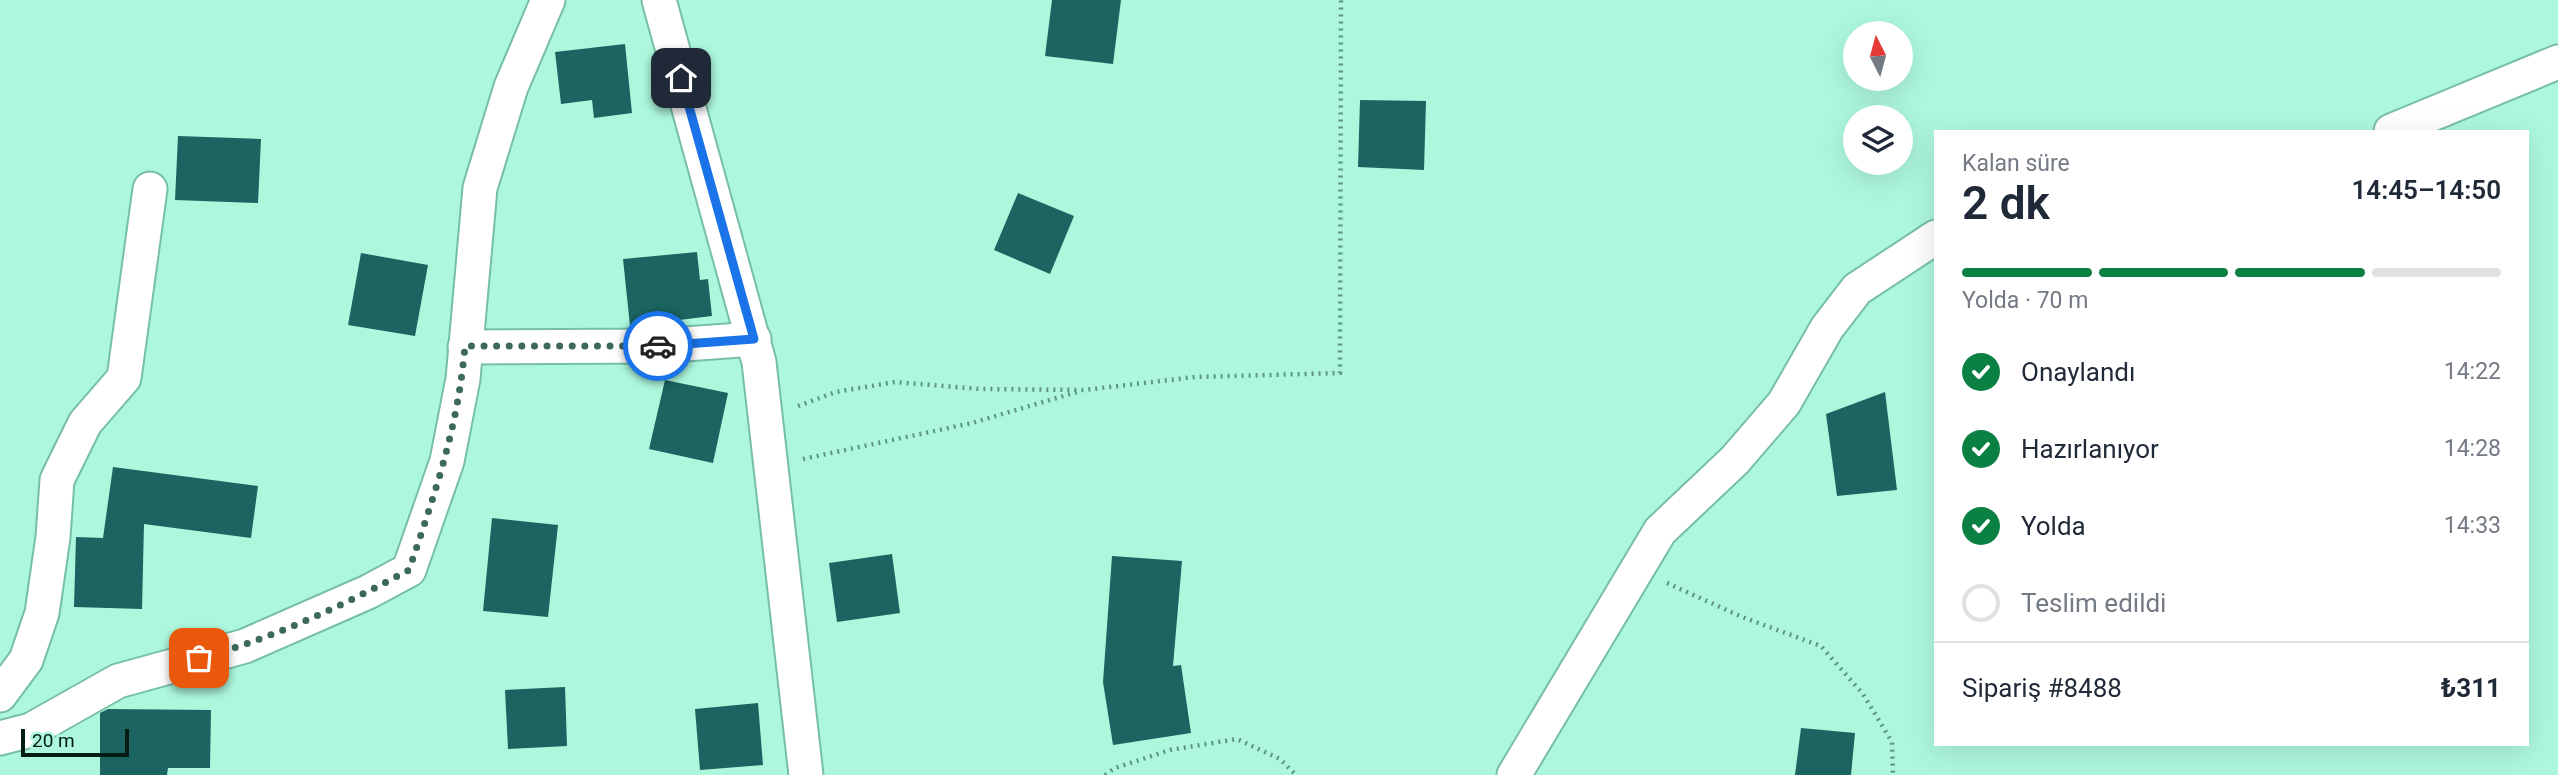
<!DOCTYPE html>
<html lang="tr">
<head>
<meta charset="utf-8">
<style>
  :root { --surface:#fff; --page:#f2f2f3; --text:#1f2937; --muted:#747a83; --line:#e0e1e3; --accent:#0b8043 }
  body { margin:0; font-family:Roboto,sans-serif; background:var(--page); color:var(--text); height:100vh; display:flex; flex-direction:column; font-size:26px; white-space:nowrap }
  * { box-sizing:border-box; margin:0 }
  p { font-size:23px; color:var(--muted) }
  .icon { flex:none; width:38px; height:38px; fill:none; stroke:currentColor; stroke-width:2; stroke-linecap:round; stroke-linejoin:round }
  .map { position:relative; flex:1; overflow:hidden }
  .panel { position:absolute; left:1934px; top:130px; width:595px; height:616px; display:flex; flex-direction:column; background:var(--surface); border-radius:0px; box-shadow:0 7px 28px #0002 }
  .panel>* { flex:none }
  .needle { width:46px; rotate:354deg }
  .tools { position:absolute; left:1843px; top:21px; display:grid; gap:14px }
  .tools a { display:grid; place-items:center; width:70px; height:70px; border-radius:50%; background:var(--surface); box-shadow:0 7px 28px #0002; font-size:35px }
  .scale { position:absolute; left:21px; bottom:18px; width:108px; box-sizing:border-box; padding-left:7px; border:4px solid #001c13; border-top:0; font-size:19px; line-height:24px; white-space:nowrap; color:#001c13; -webkit-text-stroke:5px #adf8dd; paint-order:stroke }
  .pin { position:absolute; display:grid; place-items:center; width:60px; height:60px; color:#fff; margin:-30px; border-radius:14px; box-shadow:0 4px 10px #0006 }
  .courier { position:absolute; display:grid; place-items:center; width:70px; height:70px; margin:-35px; border:5px solid #1a73e8; border-radius:50%; background:#fff; color:#222; box-shadow:0 2px 9px #0007 }
  .summary em { font-style:normal; font-weight:600 }
  .summary div { display:flex; flex-direction:column-reverse }
  .summary { display:flex; align-items:center; justify-content:space-between; height:119px; padding:0 28px }
  h1 { font-size:46px; font-weight:600; line-height:52px }
  .bar { display:grid; grid-template-columns:repeat(4,1fr); gap:10px 7px; align-content:center; height:84px; padding:0 28px }
  .bar i { height:9px; border-radius:5px; background:var(--line) }
  .bar .current { background:var(--accent) }
  .bar p { grid-column:span 4 }
  .line { display:flex; align-items:center; gap:18px; padding:0 28px; border-top:2px solid var(--line) }
  .line div { flex:1 }
  ol { padding:0 28px; list-style:none }
  li { display:flex; align-items:center; gap:21px; height:77px }
  li p { margin-inline-start:auto }
  li .icon { padding:7px; border-radius:50%; background:var(--accent); color:#fff; stroke-width:4 }
  li:last-child { color:var(--muted) }
  li i { width:38px; height:38px; border:4px solid var(--line); border-radius:50% }
  .map>svg:first-child { display:block }
  .building { fill:#1b6461 }
  .lines { fill:none; stroke-linecap:round; stroke-linejoin:round }
  .street-casing { stroke:#76bfa6; stroke-width:37 }
  .path { stroke:#5f9481; stroke-width:4.5; stroke-dasharray:2 5; stroke-linecap:butt }
  .street { stroke:#fff; stroke-width:33 }
  .done { stroke:#3d695a; stroke-width:7; stroke-dasharray:0 12.6 }
  .route { stroke:#1a73e8; stroke-width:9 }
</style>
</head>
<body>
<div class="map">
<svg width="2558" height="775" viewBox="0 0 2558 775">
  <rect width="100%" height="100%" fill="#adf8dd"/>
  <g class="building">
    <path d="M1052,0h69l-8,64 -68,-8z"/>
    <path d="M625,44l7,69 -38,5 -2,-18 -31,4 -6,-52z"/>
    <path d="M1360,100l66,1 -2,69 -66,-3z"/>
    <path d="M178,136l83,3 -3,64 -83,-3z"/>
    <path d="M1018,193l56,23 -24,58 -56,-24z"/>
    <path d="M697,252l3,28 8,-1 4,37 -82,10 -7,-67z"/>
    <path d="M361,253l67,12 -13,71 -67,-11z"/>
    <path d="M665,380l63,13 -15,70 -64,-14z"/>
    <path d="M1885,392l12,98 -60,6 -11,-82z"/>
    <path d="M113,467l145,19 -7,52 -107,-14 -2,85 -68,-2 2,-70 27,1z"/>
    <path d="M492,518l66,7 -10,92 -65,-6z"/>
    <path d="M892,554l8,59 -63,9 -8,-59z"/>
    <path d="M1112,556l70,5 -9,105 8,-1 10,68 -78,12 -10,-63z"/>
    <path d="M565,687l2,59 -59,3 -3,-59z"/>
    <path d="M758,703l5,62 -63,5 -5,-61z"/>
    <path d="M108,709l103,1 -1,58h-42l-1,7h-67v-62z"/>
    <path d="M1801,728l54,5 -4,42h-56z"/>
  </g>
  <g class="lines">
    <defs>
      <g id="street">
        <path d="M659,0l100,362 47,413"/>
        <path d="M2391,131l167,-69"/>
        <path d="M465,347l193,-1 96,-7"/>
        <path d="M0,695l26,-35 16,-47 11,-76 4,-57 28,-57 39,-45 26,-189"/>
        <path d="M0,738l31,-8 87,-49 127,-35 123,-54 41,-22 38,-109 16,-82 17,-191 31,-101 37,-87"/>
        <path d="M1514,775l146,-244 75,-71 49,-57 43,-75 30,-39 79,-52"/>
      </g>
    </defs>
    <use href="#street" class="street-casing"/>
    <g class="path">
      <path d="M798,406l38,-14 59,-10 85,7 104,1 111,-13 145,-4 1,-373"/>
      <path d="M803,459l169,-36 105,-31"/>
      <path d="M1667,583l75,34 79,29 42,48 29,48 1,33"/>
      <path d="M1105,775l10,-7 55,-18 67,-11 43,20 16,16"/>
    </g>
    <use href="#street" class="street"/>
  </g>
  <g class="lines">
    <path class="done" d="M199,658c73,-19 143,-52 210,-88 26,-77 49,-142 56,-224h193"/>
    <path class="route" d="M658,346l96,-7 -73,-261"/>
  </g>
</svg>
<div class="tools">
<a><svg class="needle" viewBox="-14 -14 28 28"><path d="M0-13l5 13h-10z" fill="#e53935"/><path d="M0 13l5-13h-10z" fill="#747a83"/></svg></a>
<a><svg class="icon" aria-label="layers" viewBox="0 0 24 24"><path d="M12 4l9 5-9 5-9-5zM3 14l9 5 9-5"/></svg></a>
</div>
<div class="scale">20 m</div>
<div class="pin" style="left:199px;top:658px;background:#ea580c"><svg class="icon" aria-label="bag" viewBox="0 0 24 24"><path d="M5 8h14l-1 12H6zM9 8a3 3 0 0 1 6 0"/></svg></div>
<div class="pin" style="left:681px;top:78px;background:#1f2937"><svg class="icon" aria-label="home" viewBox="0 0 24 24"><path d="M3 11l9-7 9 7M6 9v11h12V9"/></svg></div>
<div class="courier" style="left:658px;top:346px"><svg class="icon" aria-label="car" viewBox="0 0 24 24"><path d="M5 17H2v-5l4-1 3-4h7l3 4 3 1v5h-3M9 17h6M6 11h13"/><circle cx="7" cy="17" r="2"/><circle cx="17" cy="17" r="2"/></svg></div>
<section class="panel">
<div class="summary"><div><h1>2 dk</h1><p>Kalan süre</p></div><em>14:45–14:50</em></div>
<div class="bar"><i class="current"></i><i class="current"></i><i class="current"></i><i></i><p>Yolda · 70 m</p></div>
<ol>
<li><svg class="icon" aria-label="check" viewBox="0 0 24 24"><path d="M5 12l5 5 9-10"/></svg>Onaylandı<p>14:22</p></li>
<li><svg class="icon" aria-label="check" viewBox="0 0 24 24"><path d="M5 12l5 5 9-10"/></svg>Hazırlanıyor<p>14:28</p></li>
<li><svg class="icon" aria-label="check" viewBox="0 0 24 24"><path d="M5 12l5 5 9-10"/></svg>Yolda<p>14:33</p></li>
<li><i></i>Teslim edildi</li>
</ol>
<div class="line" style="height:91px"><div>Sipariş #8488</div><b>₺311</b></div>
</section>
</div>
</body>
</html>
